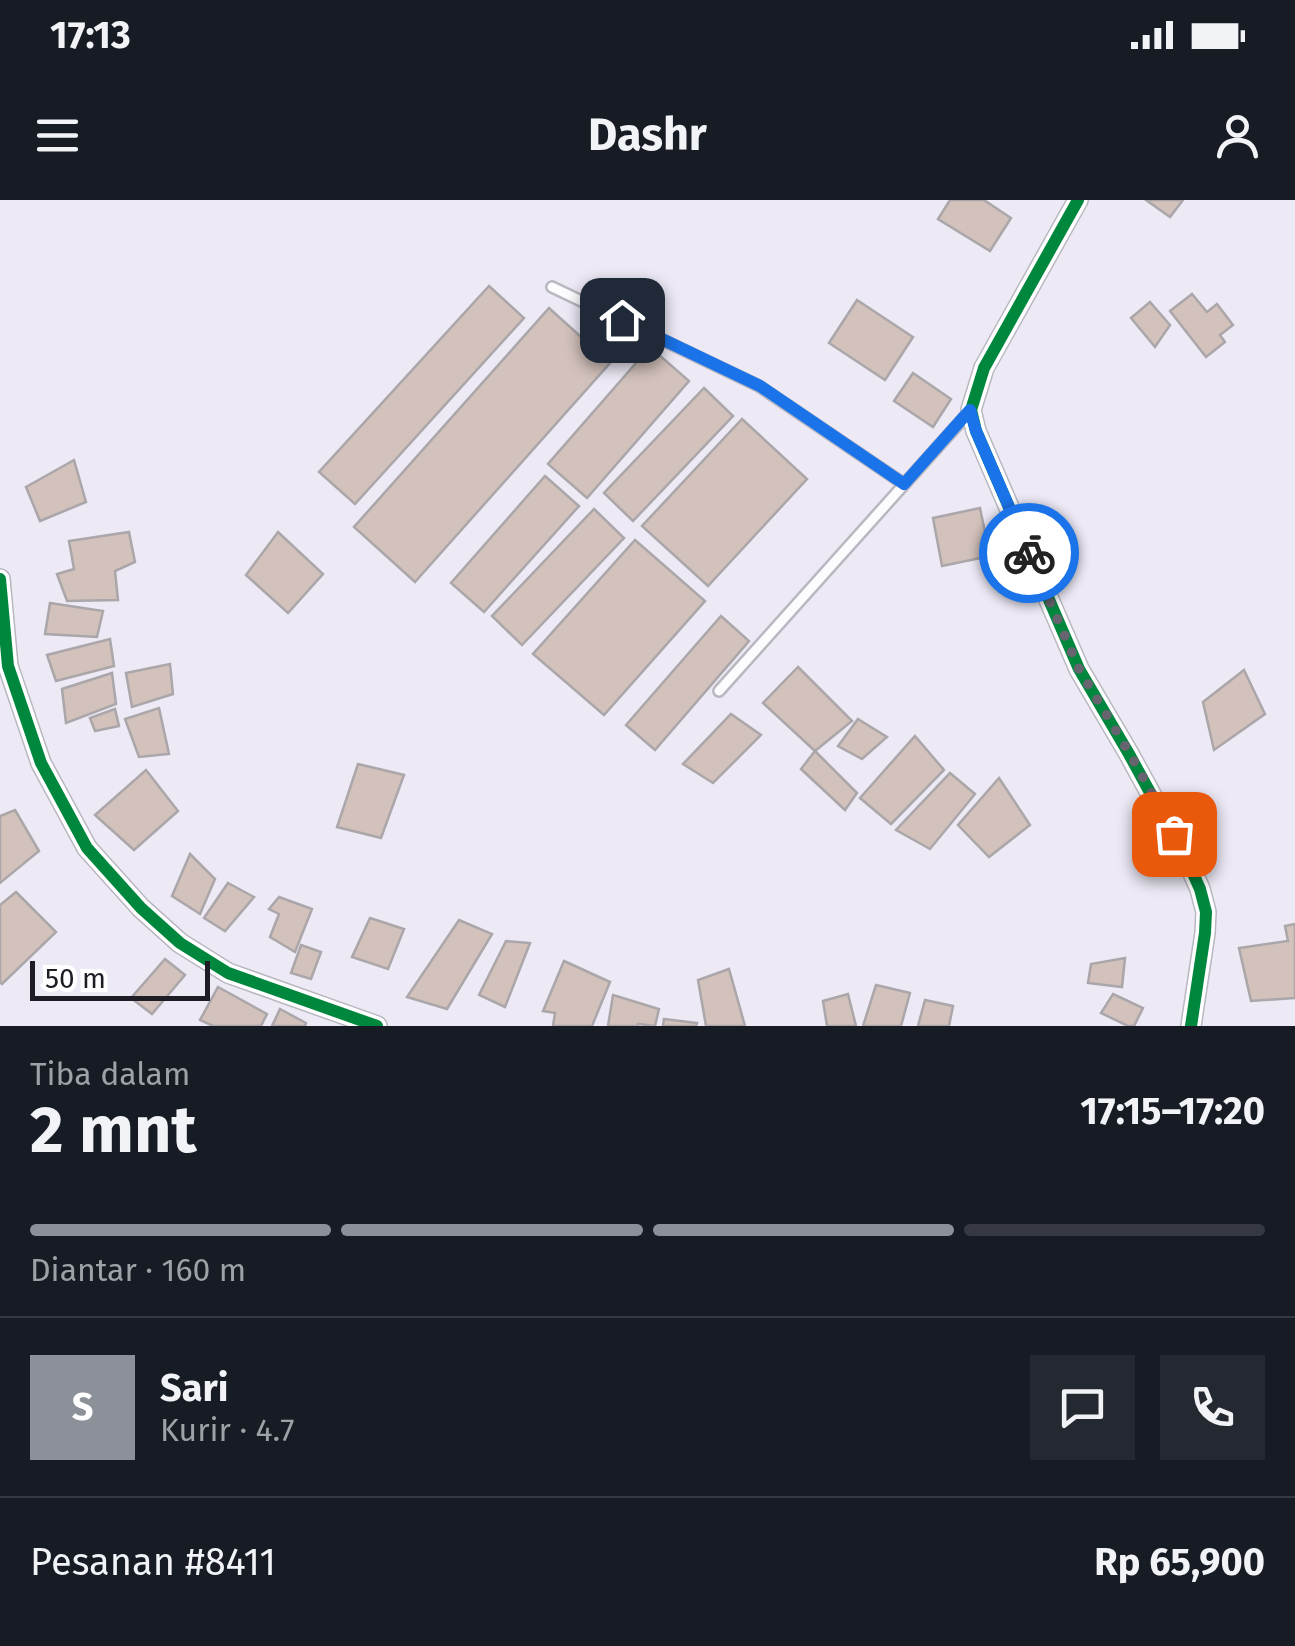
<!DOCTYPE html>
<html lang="id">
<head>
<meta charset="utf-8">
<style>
  :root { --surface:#171b24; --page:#242831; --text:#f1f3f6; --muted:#9ea1a6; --line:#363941; --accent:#8c9099 }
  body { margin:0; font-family:"Fira Sans",sans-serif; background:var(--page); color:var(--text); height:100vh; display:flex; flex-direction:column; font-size:38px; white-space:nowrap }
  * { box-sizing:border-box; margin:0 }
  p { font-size:32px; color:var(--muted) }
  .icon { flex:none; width:55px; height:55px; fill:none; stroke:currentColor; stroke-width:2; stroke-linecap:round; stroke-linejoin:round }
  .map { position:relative; height:826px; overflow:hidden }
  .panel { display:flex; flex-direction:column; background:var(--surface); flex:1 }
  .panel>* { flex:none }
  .scale { position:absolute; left:30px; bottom:25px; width:180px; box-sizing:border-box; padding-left:10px; border:5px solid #1e1c24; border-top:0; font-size:28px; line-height:35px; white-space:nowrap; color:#1e1c24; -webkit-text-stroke:8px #fff; paint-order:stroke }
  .pin { position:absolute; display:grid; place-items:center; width:85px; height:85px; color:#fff; margin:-42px; border-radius:20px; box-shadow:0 5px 15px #0006 }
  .courier { position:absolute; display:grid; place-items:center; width:100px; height:100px; margin:-50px; border:8px solid #1a73e8; border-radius:50%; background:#fff; color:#222; box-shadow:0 2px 12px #0007 }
  .head em { font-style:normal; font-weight:700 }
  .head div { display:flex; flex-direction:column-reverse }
  .head { display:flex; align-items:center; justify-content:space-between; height:170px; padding:0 30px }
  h1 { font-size:65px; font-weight:700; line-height:75px }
  .bar { display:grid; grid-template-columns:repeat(4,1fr); gap:15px 10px; align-content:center; height:120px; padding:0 30px }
  .bar i { height:12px; border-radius:8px; background:var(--line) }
  .bar .current { background:var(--accent) }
  .bar p { grid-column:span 4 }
  .line { display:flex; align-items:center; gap:25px; padding:0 30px; border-top:2px solid var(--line) }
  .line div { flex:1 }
  .round { display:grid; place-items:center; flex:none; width:105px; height:105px; border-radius:0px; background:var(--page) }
  .status { display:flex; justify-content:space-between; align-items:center; height:70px; padding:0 50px; background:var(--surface); direction:ltr }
  .status svg { height:28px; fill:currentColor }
  header { display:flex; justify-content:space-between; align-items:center; height:130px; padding:0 30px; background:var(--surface); font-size:45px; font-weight:700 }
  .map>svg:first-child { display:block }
  .building { fill:#d3c1bb; stroke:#aaa6a9; stroke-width:2.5 }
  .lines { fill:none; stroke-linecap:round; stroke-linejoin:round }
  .service-casing { stroke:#b9b7c0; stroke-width:14 }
  .minor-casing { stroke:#b9b7c0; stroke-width:22 }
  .service { stroke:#fcfcfe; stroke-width:9 }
  .minor { stroke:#fcfcfe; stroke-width:18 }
  .cycleway-casing { stroke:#fff; stroke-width:19 }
  .cycleway { stroke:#00873e; stroke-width:12 }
  .done { stroke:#66646e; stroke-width:10; stroke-dasharray:0 18 }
  .route { stroke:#1a73e8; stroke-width:12 }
</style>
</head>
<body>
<div class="status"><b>17:13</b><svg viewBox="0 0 49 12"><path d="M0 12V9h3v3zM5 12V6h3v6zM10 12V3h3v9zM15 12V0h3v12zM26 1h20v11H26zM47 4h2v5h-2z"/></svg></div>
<header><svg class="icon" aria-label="menu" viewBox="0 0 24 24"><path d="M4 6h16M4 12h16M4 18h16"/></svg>Dashr<svg class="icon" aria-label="person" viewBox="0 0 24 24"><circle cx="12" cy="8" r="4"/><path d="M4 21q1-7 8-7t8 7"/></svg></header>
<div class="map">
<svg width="1295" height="826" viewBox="0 0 1295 826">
  <rect width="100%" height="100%" fill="#edeaf6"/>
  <g class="building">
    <path d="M950,0h34l27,18 -21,33 -52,-32z"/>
    <path d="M1146,0h37l-13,17z"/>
    <path d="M489,86l35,32 -169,186 -36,-32z"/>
    <path d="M1192,94l15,18 10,-8 16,21 -13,10 5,7 -19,15 -36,-46z"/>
    <path d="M857,100l56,37 -28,43 -56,-37z"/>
    <path d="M1150,102l20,23 -15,22 -24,-29z"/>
    <path d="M549,108l61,55 -195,219 -61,-55z"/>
    <path d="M650,147l39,34 -102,117 -39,-34z"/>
    <path d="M913,173l38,26 -18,28 -39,-26z"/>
    <path d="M704,188l29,28 -100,105 -29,-28z"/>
    <path d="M742,219l65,60 -99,107 -66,-60z"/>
    <path d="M74,260l12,42 -46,19 -14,-34z"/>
    <path d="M545,276l34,30 -95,106 -33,-29z"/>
    <path d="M980,308l10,48 -48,10 -9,-48z"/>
    <path d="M594,309l30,29 -102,107 -30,-29z"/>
    <path d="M129,332l6,30 -20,9 3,29 -51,1 -10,-27 17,-5 -5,-28z"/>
    <path d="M278,332l45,42 -35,39 -42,-38z"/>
    <path d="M635,340l70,61 -101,114 -71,-61z"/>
    <path d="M50,403l53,8 -6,26 -52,-3z"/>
    <path d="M721,416l28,25 -94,109 -29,-25z"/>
    <path d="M110,439l4,27 -58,15 -9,-26z"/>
    <path d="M170,464l3,30 -41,13 -6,-34z"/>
    <path d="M798,467l54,54 -37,30 -52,-48z"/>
    <path d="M1244,470l21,44 -51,36 -11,-48z"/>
    <path d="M112,473l4,31 -50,19 -4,-34z"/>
    <path d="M159,508l10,46 -30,3 -14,-38z"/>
    <path d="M115,509l4,17 -24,5 -5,-13z"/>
    <path d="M731,514l30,21 -48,48 -30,-19z"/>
    <path d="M858,519l29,18 -25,22 -24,-13z"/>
    <path d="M915,536l29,34 -53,54 -31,-26z"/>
    <path d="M815,551l42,42 -12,17 -44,-41z"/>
    <path d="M358,564l46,11 -23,63 -44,-11z"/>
    <path d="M146,570l32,41 -44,39 -39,-35z"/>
    <path d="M950,573l25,21 -45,55 -34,-19z"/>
    <path d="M999,578l31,47 -41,32 -31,-32z"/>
    <path d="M15,610l24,41 -39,32v-67z"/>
    <path d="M190,654l25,25 -15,35 -28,-18z"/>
    <path d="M228,683l26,14 -29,34 -21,-13z"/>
    <path d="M16,692l40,40 -54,52 -2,-2v-77z"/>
    <path d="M279,697l33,12 -17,43 -25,-15 9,-23 -10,-5z"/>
    <path d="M370,718l34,11 -16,40 -36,-12z"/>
    <path d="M459,720l33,14 -45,75 -40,-12z"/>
    <path d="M1295,724v74l-44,3 -12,-53 49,-7 -3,-15z"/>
    <path d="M506,741l24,2 -25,64 -26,-12z"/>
    <path d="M301,745l20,7 -10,27 -20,-6z"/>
    <path d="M1125,758l-3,29 -34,-4 3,-19z"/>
    <path d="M165,759l20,16 -33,39 -21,-16z"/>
    <path d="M564,761l46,21 -18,44h-39l2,-13 -12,-2z"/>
    <path d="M729,769l16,57h-39l-8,-46z"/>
    <path d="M876,785l34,8 -9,33h-38z"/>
    <path d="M218,787l49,27 -6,12h-48l-13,-6z"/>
    <path d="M848,794l8,32h-29l-4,-25z"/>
    <path d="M1113,794l30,14 -9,18h-6l-27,-13z"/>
    <path d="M613,795l46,14 -4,17 -17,-2v2h-30z"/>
    <path d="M925,800l28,6 -4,20h-31z"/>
    <path d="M280,809l26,14 -1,3h-33z"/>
    <path d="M664,819l33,4 -1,3h-33z"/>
  </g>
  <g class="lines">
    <defs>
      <g id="service">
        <path d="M552,87l207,99 145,98"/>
        <path d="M719,491l250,-279"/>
      </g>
      <g id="minor">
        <path d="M1078,0l-94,168 -13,42 5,21 103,238 50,85 59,108 12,27 6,23 -1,21 -14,93"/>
        <path d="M0,379l8,87 33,97 46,85 54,60 39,35 48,30 149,53"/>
      </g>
    </defs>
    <use href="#service" class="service-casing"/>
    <use href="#minor" class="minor-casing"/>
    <use href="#service" class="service"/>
    <use href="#minor" class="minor"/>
    <defs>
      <g id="cycleway">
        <path d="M1078,0l-94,168 -13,42 5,21 103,238 50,85 59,108 12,27 6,23 -1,21 -14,93"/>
        <path d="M0,379l8,87 33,97 46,85 54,60 39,35 48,30 149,53"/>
      </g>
    </defs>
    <use href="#cycleway" class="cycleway-casing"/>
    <use href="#cycleway" class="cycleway"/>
  </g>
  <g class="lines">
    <path class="done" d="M1029,353l50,116 51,85 44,80"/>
    <path class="route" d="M622,120l138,66 144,98 66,-74 6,21 53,122"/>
  </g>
</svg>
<div class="scale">50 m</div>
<div class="pin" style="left:1174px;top:634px;background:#ea580c"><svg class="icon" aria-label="bag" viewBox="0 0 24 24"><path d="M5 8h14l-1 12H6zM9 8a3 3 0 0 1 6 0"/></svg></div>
<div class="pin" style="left:622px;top:120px;background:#1f2937"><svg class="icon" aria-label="home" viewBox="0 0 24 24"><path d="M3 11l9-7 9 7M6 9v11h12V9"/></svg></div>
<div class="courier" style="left:1029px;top:353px"><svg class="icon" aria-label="bike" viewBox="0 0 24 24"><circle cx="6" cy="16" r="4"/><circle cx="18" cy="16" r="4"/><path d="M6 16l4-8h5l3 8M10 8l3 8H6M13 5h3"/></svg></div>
</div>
<section class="panel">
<div class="head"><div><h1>2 mnt</h1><p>Tiba dalam</p></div><em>17:15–17:20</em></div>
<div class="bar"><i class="current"></i><i class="current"></i><i class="current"></i><i></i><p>Diantar · 160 m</p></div>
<div class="line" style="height:180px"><b class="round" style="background:var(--accent);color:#fff">S</b><div><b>Sari</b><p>Kurir · 4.7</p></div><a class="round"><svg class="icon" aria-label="chat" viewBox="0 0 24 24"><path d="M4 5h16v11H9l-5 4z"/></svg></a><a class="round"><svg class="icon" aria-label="phone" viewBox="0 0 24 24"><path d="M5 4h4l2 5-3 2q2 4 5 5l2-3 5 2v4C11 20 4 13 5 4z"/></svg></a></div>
<div class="line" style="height:130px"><div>Pesanan #8411</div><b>Rp 65,900</b></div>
</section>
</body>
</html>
